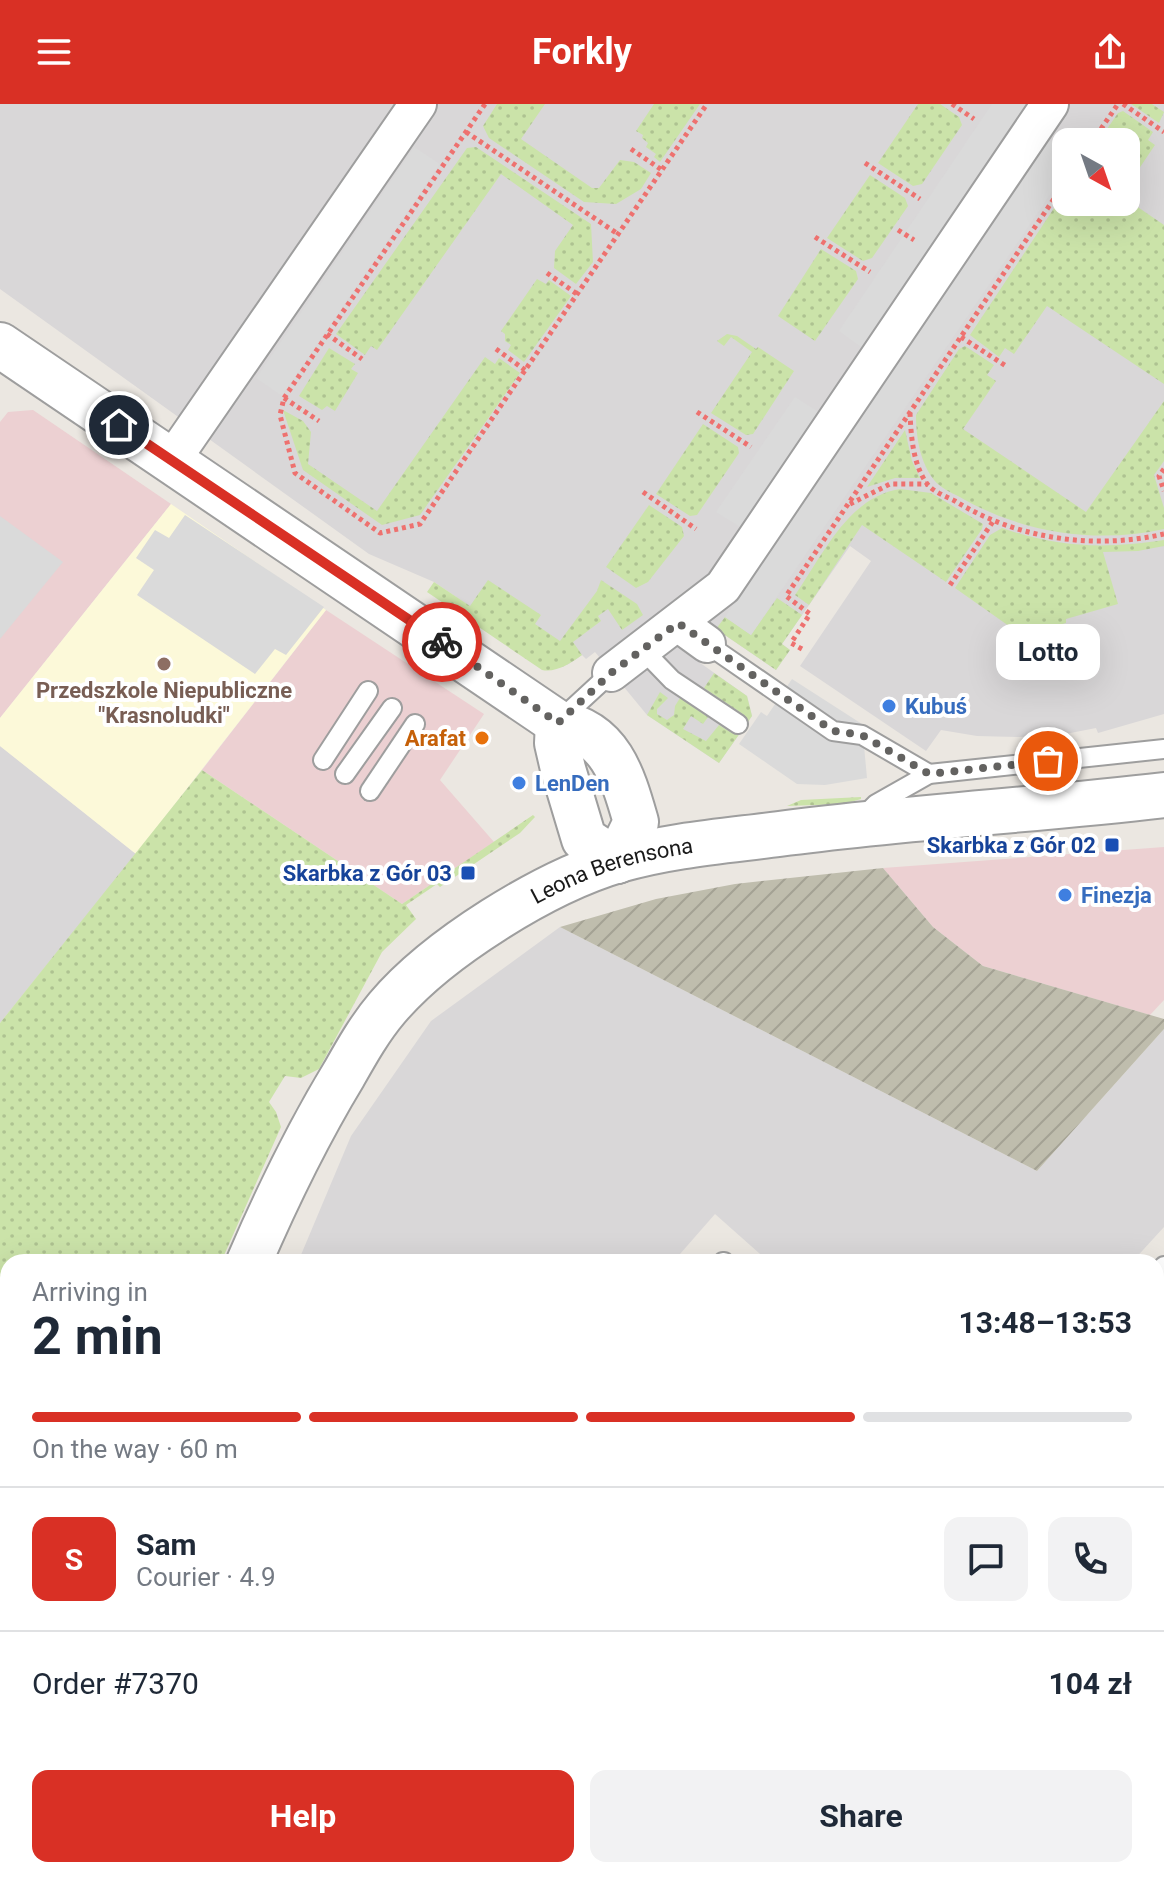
<!DOCTYPE html>
<html lang="en">
<head>
<meta charset="utf-8">
<style>
  :root { --surface:#fff; --page:#f2f2f3; --text:#1f2937; --muted:#747a83; --line:#e0e1e3; --accent:#d93025 }
  body { margin:0; font-family:Roboto,sans-serif; background:var(--page); color:var(--text); height:100vh; display:flex; flex-direction:column; font-size:30px; white-space:nowrap }
  * { box-sizing:border-box; margin:0 }
  p { font-size:26px; color:var(--muted) }
  .icon { flex:none; width:44px; height:44px; fill:none; stroke:currentColor; stroke-width:2; stroke-linecap:round; stroke-linejoin:round }
  .map { position:relative; flex:1; overflow:hidden }
  .sheet { position:absolute; left:0px; top:1150px; width:1164px; height:624px; display:flex; flex-direction:column; background:var(--surface); border-radius:24px 24px 0 0; box-shadow:0 8px 32px #0002 }
  .sheet>* { flex:none }
  .needle { width:52px; rotate:140deg }
  .tools { position:absolute; left:1052px; top:24px; display:grid; gap:16px }
  .tools a { display:grid; place-items:center; width:88px; height:88px; border-radius:16px; background:var(--surface); box-shadow:0 8px 32px #0002; font-size:40px }
  .pin { position:absolute; display:grid; place-items:center; width:68px; height:68px; color:#fff; margin:-34px; border:4px solid #fff; border-radius:50%; box-shadow:0 2px 8px #0007 }
  .courier { position:absolute; display:grid; place-items:center; width:80px; height:80px; margin:-40px; border:6px solid #d93025; border-radius:50%; background:#fff; color:#222; box-shadow:0 2px 10px #0007 }
  .bubble { position:absolute; height:56px; border-radius:16px; background:var(--surface); box-shadow:0 8px 32px #0002; font-size:26px; font-weight:700; line-height:56px; text-align:center }
  .overview em { font-style:normal; font-weight:700 }
  .overview div { display:flex; flex-direction:column-reverse }
  .overview { display:flex; align-items:center; justify-content:space-between; height:136px; padding:0 32px }
  h1 { font-size:52px; font-weight:700; line-height:60px }
  .bar { display:grid; grid-template-columns:repeat(4,1fr); gap:12px 8px; align-content:center; height:96px; padding:0 32px }
  .bar i { height:10px; border-radius:6px; background:var(--line) }
  .bar .on { background:var(--accent) }
  .bar p { grid-column:span 4 }
  .line { display:flex; align-items:center; gap:20px; padding:0 32px; border-top:2px solid var(--line) }
  .line div { flex:1 }
  .round { display:grid; place-items:center; flex:none; width:84px; height:84px; border-radius:16px; background:var(--page) }
  .primary-button { display:flex; gap:16px; margin-top:auto; padding:16px 32px }
  .primary-button a { flex:1; height:92px; border-radius:16px; background:var(--accent); color:#fff; font-size:32px; font-weight:700; line-height:92px; text-align:center }
  .primary-button a+a { background:var(--page); color:var(--text) }
  header { display:flex; justify-content:space-between; align-items:center; height:104px; padding:0 32px; background:var(--accent); color:#fff; font-size:36px; font-weight:700 }
  .map>svg:first-child { display:block }
  .residential { fill:#d9d7d8; fill-rule:evenodd }
  .commercial { fill:#ecd0d2 }
  .education { fill:#fcf9d9 }
  .construction { fill:url(#construction-furrows) }
  .grass { fill:url(#grass-dots) }
  .parking { fill:#dadada }
  .lines { fill:none; stroke-linecap:round; stroke-linejoin:round }
  .service-casing { stroke:#9e9e9e; stroke-width:22 }
  .minor-casing { stroke:#9e9e9e; stroke-width:40 }
  .tertiary-casing { stroke:#9e9e9e; stroke-width:48 }
  .path { stroke:#ee716f; stroke-width:5; stroke-dasharray:4 4; stroke-linecap:butt }
  .service { stroke:#fff; stroke-width:18 }
  .minor { stroke:#fff; stroke-width:36 }
  .tertiary { stroke:#fff; stroke-width:44 }
  .done { stroke:#636260; stroke-width:8; stroke-dasharray:0 14.4 }
  .route { stroke:#d93025; stroke-width:10 }
  .education-dot { fill:#8d6e63; stroke:#fff; stroke-width:3 }
  .shop-dot { fill:#3f7fe0; stroke:#fff; stroke-width:3 }
  .food-dot { fill:#e8710a; stroke:#fff; stroke-width:3 }
  .transit-dot { fill:#1a4fb4; stroke:#fff; stroke-width:3 }
  .labels { text-anchor:middle; dominant-baseline:central; stroke-width:8; stroke-linejoin:round; paint-order:stroke }
  .education-label { font-size:22px; font-weight:bold; fill:#785e54; stroke:#fff }
  .shop-label { font-size:22px; font-weight:bold; fill:#366cbe; stroke:#fff; text-anchor:start }
  .food-label { font-size:22px; font-weight:bold; fill:#c56008; stroke:#fff; text-anchor:end }
  .transit-label { font-size:22px; font-weight:bold; fill:#164399; stroke:#fff; text-anchor:end }
  .street-label { font-size:22px; fill:#1a1a1a; stroke:#fff }
</style>
</head>
<body>
<header><svg class="icon" aria-label="menu" viewBox="0 0 24 24"><path d="M4 6h16M4 12h16M4 18h16"/></svg>Forkly<svg class="icon" aria-label="share" viewBox="0 0 24 24"><path d="M12 15V3M7 8l5-5 5 5M5 13v7h14v-7"/></svg></header>
<div class="map">
<svg width="1164" height="1774" viewBox="0 0 1164 1774">
  <defs>
    <pattern id="construction-furrows" width="10" height="10" patternUnits="userSpaceOnUse" patternTransform="scale(2)"><rect width="10" height="10" fill="#bfbdad"/><path d="M-1 1l2-2M0 10L10 0M9 11l2-2" fill="none" stroke="#a4a294"/></pattern>
    <pattern id="grass-dots" width="8" height="8" patternUnits="userSpaceOnUse" patternTransform="scale(2)"><rect width="8" height="8" fill="#cbe3a9"/><path d="M2 2h.1M6 6h.1" fill="none" stroke="#aec291" stroke-width="1.8" stroke-linecap="round"/></pattern>
  </defs>
  <rect width="100%" height="100%" fill="#ebe7e1"/>
  <g class="residential">
    <path d="M0,0h1164v610l-66,19 -2,-5 -41,8 -38,1 -40,-1 -36,-6 -15,21 -126,-85 71,-105 -21,-15 -68,98 8,6 -14,20 -60,-41 -20,31 51,36 5,20 -33,47 -72,-48 -52,-63 -9,7 -4,-4 -15,10h-10l-123,-83 -65,-28 -369,-265zM1066,38h60v60h-60z"/>
    <path d="M0,642l136,108 -136,169z"/>
    <path d="M560,823l477,244 127,-142v198l-32,35h-363l-54,-48 -42,48h-375l53,-126 80,-115z"/>
    <path d="M1164,1195v156l-8,9v-156z"/>
    <path d="M44,1766h541l-7,8h-538z"/>
    <path d="M650,1766h142l-7,8h-142z"/>
  </g>
  <g class="commercial">
    <path d="M33,306l138,94 -171,214v-296l8,-10z"/>
    <path d="M326,506l158,104 -44,66 54,62 -92,62 -200,-134z"/>
    <path d="M1164,743v153l-14,15 -167,-49 -50,-39 -50,-59z"/>
  </g>
  <path class="education" d="M171,400l155,106 -190,244 -136,-108v-28z"/>
  <g class="construction">
    <path d="M883,764l50,59 50,39 181,53v10l-127,142 -477,-244 96,-28 79,-15z"/>
    <path d="M1164,1351v423h-379l7,-8h364v-406z"/>
  </g>
  <g class="grass">
    <path d="M497,0h48l-24,35 71,49h7l21,-28 14,2 17,11 -10,16 -25,15 -32,-2 -95,-64 -6,-12z"/>
    <path d="M654,0h46l-40,58 -6,-5 2,-3 -10,-7 2,-4 -6,-5 1,-3 -7,-4z"/>
    <path d="M918,0h22l19,13 3,8 -40,59 -9,2 -35,-23z"/>
    <path d="M1131,0h21l12,8 -5,11z"/>
    <path d="M1123,7l30,21 -5,8 7,5 -29,43v-46h-28l20,-29z"/>
    <path d="M476,43l115,77 2,38 -17,22 -22,-16 1,-17 18,-26 -72,-51 -124,176 -6,-4 -6,9 -29,-21 131,-186z"/>
    <path d="M870,71l35,23 3,8 -36,52 -9,3 -36,-23z"/>
    <path d="M1066,86v12h60v-3l38,26v159l-117,-78 -33,48 -9,-6 -6,9 -29,-22z"/>
    <path d="M821,145l35,22 2,8 -43,62 -37,-25z"/>
    <path d="M537,175l9,5 3,-4 22,16 -47,66 -16,-12 3,-5 -6,-4v-7l-4,-3z"/>
    <path d="M727,230l10,2 19,13 2,-2 36,24 -41,63 -7,1 -35,-22 41,-61 -21,-15 -7,9 -7,-5z"/>
    <path d="M965,242l29,19 -7,10 9,6 -33,48 123,83 78,-111v60l-10,14 10,33v21c-67,15 -139,4 -199,-29 -10,-6 -24,-11 -31,-20 -14,-18 -18,-43 -18,-65l43,-66z"/>
    <path d="M329,244l26,16 -4,5 7,4 -23,38 -8,-5 -5,4 -23,-14z"/>
    <path d="M485,253l10,7 4,-6 21,15 -100,142 -38,10 -79,-55 -20,-60 20,11 8,11 -3,32 69,47z"/>
    <path d="M703,320l35,23 1,6 -42,62 -7,1 -34,-22z"/>
    <path d="M905,326l7,31 8,17h-25l-28,9z"/>
    <path d="M900,385l31,4 52,31 -1,5 -36,53 -84,-57 -53,80 -14,-10c28,-40 53,-98 105,-106z"/>
    <path d="M649,401l33,22 2,9 -36,46 -12,6 -30,-21z"/>
    <path d="M1002,424c57,20 103,21 162,12v6l-26,5 -35,1 15,52 -52,15v4l-40,11 -10,-3 -61,-43 35,-53z"/>
    <path d="M488,476l53,35 -6,9 25,17 37,-50 4,-11 36,24 6,11 -21,15 -14,-21 -10,7 3,5 -28,21 9,13c-11,8 -26,18 -40,15l-115,-78 7,-10 36,24z"/>
    <path d="M777,494l25,17 -20,29 8,6 -14,20 -60,-41 9,-12 26,18z"/>
    <path d="M714,569l33,23 5,20 -33,47 -72,-48 13,-23 8,6 -11,11v5l10,6 7,-5 1,-9 5,-8 28,19 -5,7 -12,-8 -8,13 23,12 13,-16 13,8 12,-18 -40,-27z"/>
    <path d="M202,666l200,134 131,-89 2,2 -15,16 -80,54 -3,-3 -31,21 10,14 -34,33 -63,117 -18,9 -16,-2 -16,26 7,10 5,15 -60,135h-213v501l-8,19v-759z"/>
    <path d="M861,693v2l-17,5 -57,2 14,-6z"/>
  </g>
  <g class="parking">
    <path d="M992,0h37l-165,245 -25,-18z"/>
    <path d="M1047,35l19,12v20l-315,464 -26,-18z"/>
    <path d="M414,43l26,17 -158,232 -26,-18z"/>
    <path d="M795,293l25,16 -78,115 -26,-16z"/>
    <path d="M185,411l139,92 -38,48 -11,-6 -20,25 -118,-79 17,-25 -18,-12 19,-28 14,8z"/>
    <path d="M0,412l63,46 -63,77z"/>
    <path d="M792,575l70,45 5,54 -42,7 -28,-1 -58,-40 22,-32 6,4z"/>
  </g>
  <g class="lines">
    <defs>
      <g id="service">
        <path d="M707,540l126,87 29,4 67,39"/>
        <path d="M643,546l29,30 66,44"/>
        <path d="M560,616l51,-47"/>
        <path d="M323,656l45,-69"/>
        <path d="M345,670l47,-66"/>
        <path d="M370,687l45,-67"/>
        <path d="M865,711l11,-11 53,-30 235,-25"/>
        <path d="M723,1158h1"/>
        <path d="M1156,1170l8,-8"/>
        <path d="M608,1774l7,-8"/>
      </g>
      <g id="minor">
        <path d="M172,356l246,-356"/>
        <path d="M678,519l29,21"/>
        <path d="M611,569l112,-86 327,-483"/>
      </g>
      <g id="tertiary">
        <path d="M0,241l558,378c53,9 65,54 78,99l-19,39"/>
        <path d="M558,619l-1,20 6,26 21,70 33,22"/>
        <path id="s1" d="M249,1158c28,-65 58,-127 95,-188 13,-23 26,-46 43,-66 50,-59 157,-126 232,-148 52,-15 106,-19 160,-26 128,-17 257,-24 385,-39"/>
        <path d="M0,1745l8,-19"/>
      </g>
    </defs>
    <use href="#service" class="service-casing"/>
    <use href="#minor" class="minor-casing"/>
    <use href="#tertiary" class="tertiary-casing"/>
    <g class="path">
      <path d="M485,0l-201,294 -4,17 15,58 85,60 40,-9 287,-420"/>
      <path d="M952,0l22,15"/>
      <path d="M1123,0l41,28"/>
      <path d="M466,28l152,102"/>
      <path d="M1092,38l26,-38"/>
      <path d="M631,45l31,21"/>
      <path d="M865,59l55,36"/>
      <path d="M898,126l16,10"/>
      <path d="M815,133l55,35"/>
      <path d="M547,169l30,21"/>
      <path d="M327,230l35,25"/>
      <path d="M961,233l45,29"/>
      <path d="M496,245l29,21"/>
      <path d="M284,294l35,23"/>
      <path d="M697,308l54,35"/>
      <path d="M910,309c1,23 3,53 18,72 6,7 19,12 27,16 62,38 139,49 209,33"/>
      <path d="M1164,365l-5,7 5,15"/>
      <path d="M643,388l53,37"/>
      <path d="M850,400l40,-20h38"/>
      <path d="M950,481l44,-65"/>
      <path d="M802,545l-11,-6 19,-29 -24,-18 280,-415"/>
    </g>
    <use href="#service" class="service"/>
    <use href="#minor" class="minor"/>
    <use href="#tertiary" class="tertiary"/>
  </g>
  <g class="lines">
    <path class="done" d="M442,538l116,81 53,-50 67,-50 155,108 29,4 67,39 119,-13"/>
    <path class="route" d="M119,321l323,217"/>
  </g>
  <circle class="education-dot" cx="164" cy="560" r="8"/>
  <g class="shop-dot">
    <circle cx="889" cy="602" r="8"/>
    <circle cx="519" cy="679" r="8"/>
    <circle cx="1065" cy="791" r="8"/>
  </g>
  <circle class="food-dot" cx="482" cy="634" r="8"/>
  <g class="transit-dot">
    <rect x="1104" y="733" width="16" height="16" rx="4"/>
    <rect x="460" y="761" width="16" height="16" rx="4"/>
  </g>
  <g class="labels">
    <g class="education-label">
      <text x="164" y="586">Przedszkole Niepubliczne<tspan x="164" dy="25">"Krasnoludki"</tspan></text>
    </g>
    <g class="shop-label">
      <text x="905" y="602">Kubuś</text>
      <text x="535" y="679">LenDen</text>
      <text x="1081" y="791">Finezja</text>
    </g>
    <g class="food-label">
      <text x="466" y="634">Arafat</text>
    </g>
    <g class="transit-label">
      <text x="1096" y="741">Skarbka z Gór 02</text>
      <text x="452" y="769">Skarbka z Gór 03</text>
    </g>
    <g class="street-label">
      <text stroke="none"><textPath href="#s1" startOffset="558">Leona Berensona</textPath></text>
    </g>
  </g>
</svg>
<div class="tools">
<a><svg class="needle" viewBox="-14 -14 28 28"><path d="M0-13l5 13h-10z" fill="#e53935"/><path d="M0 13l5-13h-10z" fill="#747a83"/></svg></a>
</div>
<div class="pin" style="left:1048px;top:657px;background:#ea580c"><svg class="icon" aria-label="bag" viewBox="0 0 24 24"><path d="M5 8h14l-1 12H6zM9 8a3 3 0 0 1 6 0"/></svg></div>
<div class="pin" style="left:119px;top:321px;background:#1f2937"><svg class="icon" aria-label="home" viewBox="0 0 24 24"><path d="M3 11l9-7 9 7M6 9v11h12V9"/></svg></div>
<div class="courier" style="left:442px;top:538px"><svg class="icon" aria-label="bike" viewBox="0 0 24 24"><circle cx="6" cy="16" r="4"/><circle cx="18" cy="16" r="4"/><path d="M6 16l4-8h5l3 8M10 8l3 8H6M13 5h3"/></svg></div>
<div class="bubble" style="left:996px;top:520px;width:104px">Lotto</div>
<section class="sheet">
<div class="overview"><div><h1>2 min</h1><p>Arriving in</p></div><em>13:48–13:53</em></div>
<div class="bar"><i class="on"></i><i class="on"></i><i class="on"></i><i></i><p>On the way · 60 m</p></div>
<div class="line" style="height:144px"><b class="round" style="background:var(--accent);color:#fff">S</b><div><b>Sam</b><p>Courier · 4.9</p></div><a class="round"><svg class="icon" aria-label="chat" viewBox="0 0 24 24"><path d="M4 5h16v11H9l-5 4z"/></svg></a><a class="round"><svg class="icon" aria-label="phone" viewBox="0 0 24 24"><path d="M5 4h4l2 5-3 2q2 4 5 5l2-3 5 2v4C11 20 4 13 5 4z"/></svg></a></div>
<div class="line" style="height:104px"><div>Order #7370</div><b>104 zł</b></div>
<div class="primary-button"><a>Help</a><a>Share</a></div>
</section>
</div>
</body>
</html>
